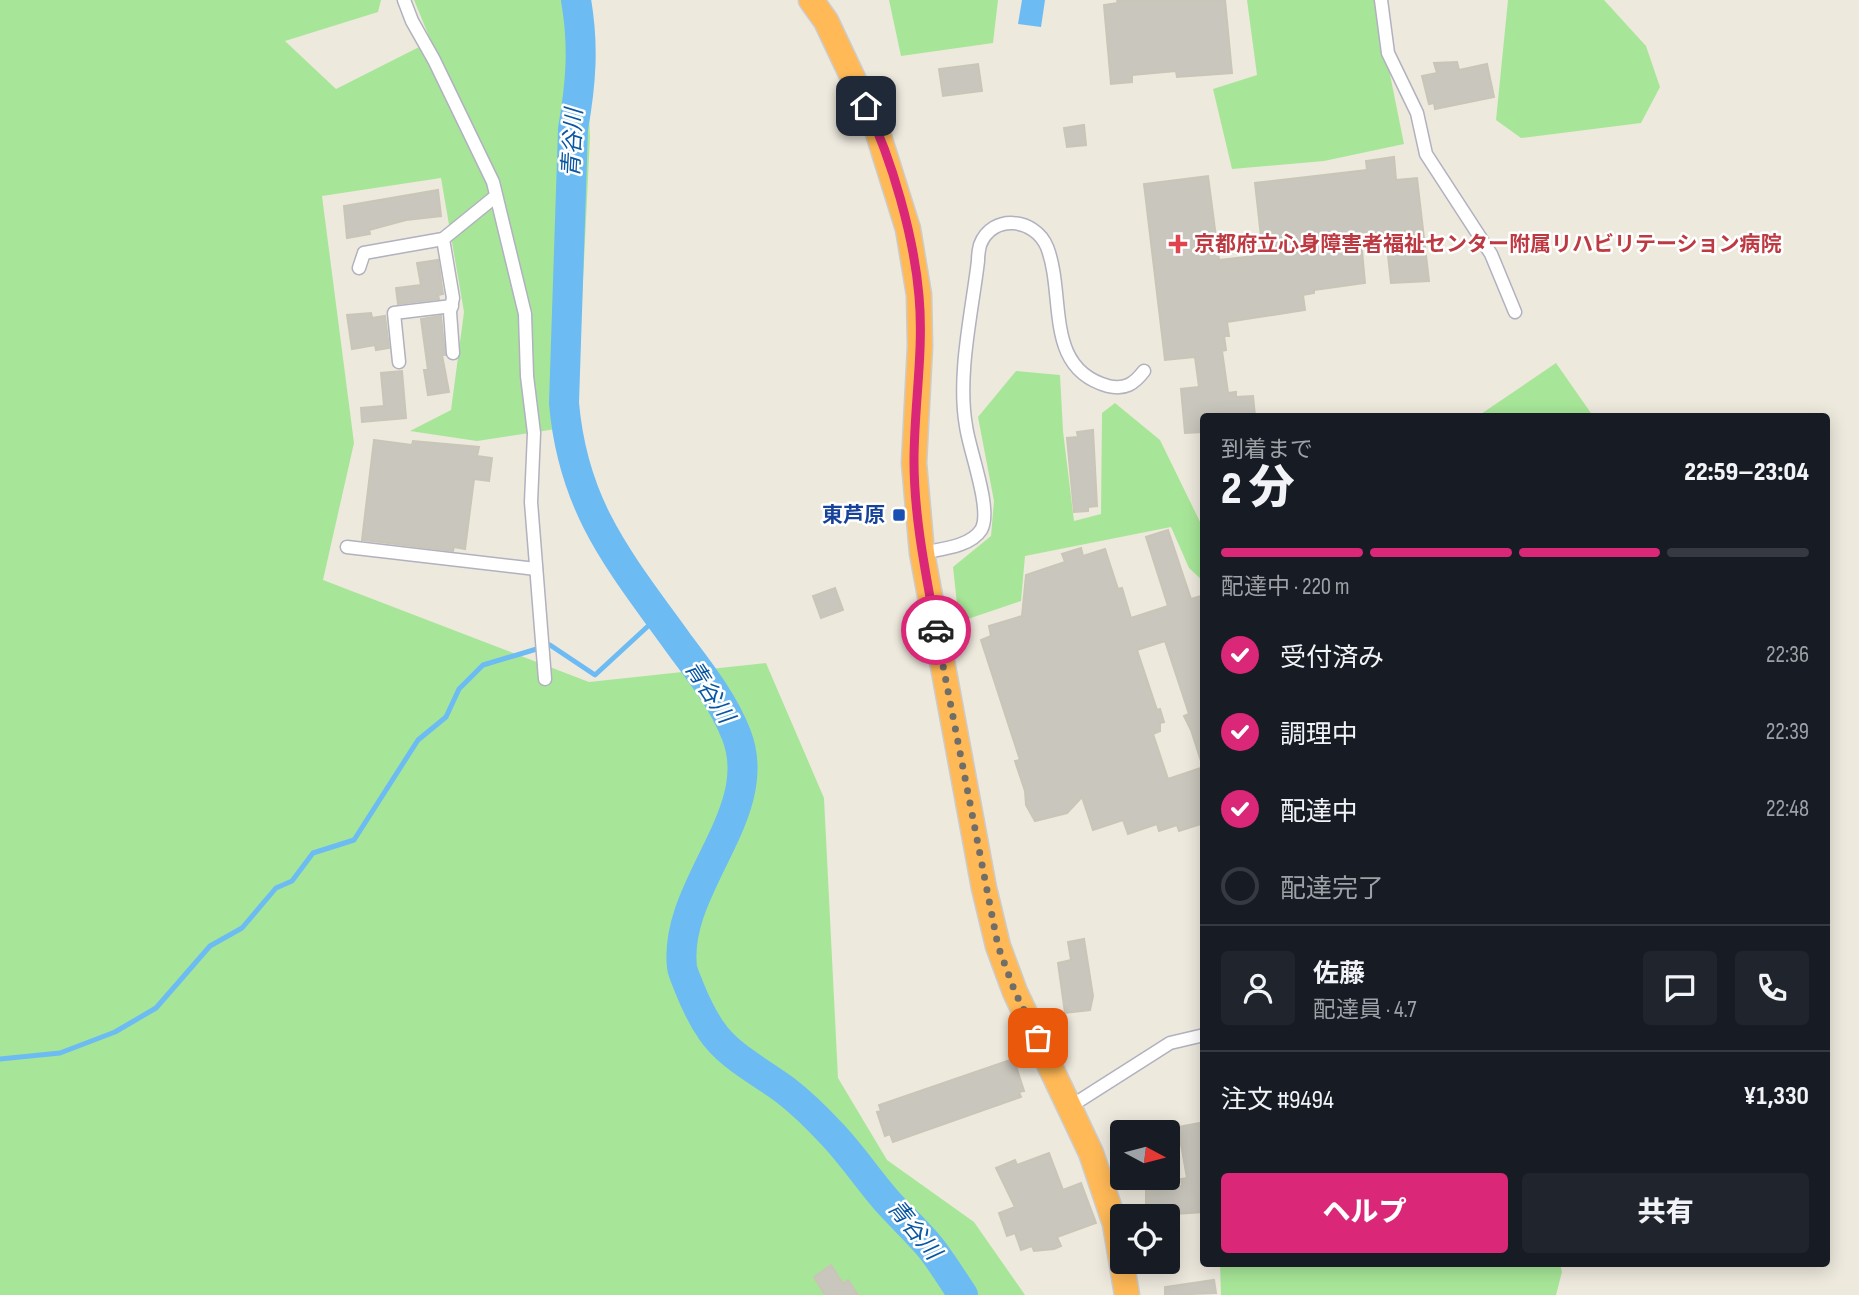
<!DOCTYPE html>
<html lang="ja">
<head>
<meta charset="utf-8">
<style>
  :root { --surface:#171b24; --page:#20242c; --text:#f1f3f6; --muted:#9ea1a6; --line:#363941; --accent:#db2777 }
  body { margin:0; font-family:"Sofia Sans Condensed","Noto Sans JP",sans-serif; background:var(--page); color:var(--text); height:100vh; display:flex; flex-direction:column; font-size:26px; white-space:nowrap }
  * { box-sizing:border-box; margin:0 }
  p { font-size:23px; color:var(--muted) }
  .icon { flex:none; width:38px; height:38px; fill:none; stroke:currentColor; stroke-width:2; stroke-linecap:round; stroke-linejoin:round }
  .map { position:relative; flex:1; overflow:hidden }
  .details { position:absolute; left:1200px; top:413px; width:630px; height:854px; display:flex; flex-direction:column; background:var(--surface); border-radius:7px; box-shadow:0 4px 18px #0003 }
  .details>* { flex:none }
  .needle { width:46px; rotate:97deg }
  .buttons { position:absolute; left:1110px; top:1120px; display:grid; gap:14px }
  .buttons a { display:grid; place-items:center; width:70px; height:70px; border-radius:7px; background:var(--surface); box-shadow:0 4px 18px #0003; font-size:35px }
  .pin { position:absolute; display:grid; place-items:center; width:60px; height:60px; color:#fff; margin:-30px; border-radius:14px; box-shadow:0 4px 10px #0006 }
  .courier { position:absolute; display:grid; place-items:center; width:70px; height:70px; margin:-35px; border:5px solid #db2777; border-radius:50%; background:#fff; color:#222; box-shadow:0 2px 9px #0007 }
  .overview em { font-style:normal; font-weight:800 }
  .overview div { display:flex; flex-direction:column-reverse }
  .overview { display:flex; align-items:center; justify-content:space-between; height:119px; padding:0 21px }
  h1 { font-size:46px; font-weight:800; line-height:52px }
  .bar { display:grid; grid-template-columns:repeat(4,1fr); gap:10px 7px; align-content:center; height:84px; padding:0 21px }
  .bar i { height:9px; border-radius:5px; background:var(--line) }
  .bar .active { background:var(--accent) }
  .bar p { grid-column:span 4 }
  .line { display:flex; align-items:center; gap:18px; padding:0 21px; border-top:2px solid var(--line) }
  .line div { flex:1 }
  .round { display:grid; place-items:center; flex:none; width:74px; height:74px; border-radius:7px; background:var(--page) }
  ol { padding:0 21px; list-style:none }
  li { display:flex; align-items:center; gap:21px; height:77px }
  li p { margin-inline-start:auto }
  li .icon { padding:7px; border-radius:50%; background:var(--accent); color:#fff; stroke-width:4 }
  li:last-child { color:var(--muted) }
  li i { width:38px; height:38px; border:4px solid var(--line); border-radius:50% }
  .cta { display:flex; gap:14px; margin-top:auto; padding:14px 21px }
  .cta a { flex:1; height:80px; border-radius:7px; background:var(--accent); color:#fff; font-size:28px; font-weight:800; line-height:80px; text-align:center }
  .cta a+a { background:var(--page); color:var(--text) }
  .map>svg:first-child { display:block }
  .green { fill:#a7e698 }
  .water { fill:#6dbbf3 }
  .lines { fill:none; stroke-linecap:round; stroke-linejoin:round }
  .stream { stroke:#6dbbf3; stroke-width:5 }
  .river { stroke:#6dbbf3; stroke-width:30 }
  .building { fill:#c9c6bd; stroke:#c9c5b7; stroke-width:2 }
  .street-casing { stroke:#b1b1bf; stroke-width:15 }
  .highway-casing { stroke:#ccc; stroke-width:27 }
  .street { stroke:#fff; stroke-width:12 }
  .highway { stroke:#ffb957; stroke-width:24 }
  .done { stroke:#6f6e69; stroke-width:7; stroke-dasharray:0 12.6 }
  .route { stroke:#db2777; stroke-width:9 }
  .health-dot { fill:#e0444e; stroke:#fff; stroke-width:2.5 }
  .transit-dot { fill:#1a4fb4; stroke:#fff; stroke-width:2.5 }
  .labels { text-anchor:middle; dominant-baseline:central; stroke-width:5; stroke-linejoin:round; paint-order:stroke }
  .health-label { font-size:21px; font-weight:bold; fill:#be3a42; stroke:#fff; text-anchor:start }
  .transit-label { font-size:21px; font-weight:bold; fill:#164399; stroke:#fff; text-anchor:end }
  .water-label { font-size:23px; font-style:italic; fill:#0956a2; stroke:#fff }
</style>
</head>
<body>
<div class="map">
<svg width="1859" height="1295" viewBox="0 0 1859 1295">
  <rect width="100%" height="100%" fill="#eee9dd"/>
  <g class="green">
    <path d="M0,0h381l-3,12 -93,29 51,48 95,-48 -17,-41h170l6,137 -14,289 -99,15 -67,-10 41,-21 13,-98 -23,-134 -119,18 32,247 -31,137 266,102 177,-19 58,135 14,280 49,82 87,62 51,73h-1025z"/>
    <path d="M889,0h109l-5,43 -92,13z"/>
    <path d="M1247,0h128l29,144 -80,17 -92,8 -19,-80 44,-14z"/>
    <path d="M1508,0h96l42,46 14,41 -19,36 -120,15 -25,-18z"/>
    <path d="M1556,363l37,53h-115z"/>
    <path d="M1016,371l44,4 3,56 11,90 27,-7 1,-101 13,-10 45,37 44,90v52l-15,-14 -18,-41 -146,29 -4,45 -62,21 -6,-55 38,-31 3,-35 -16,-84z"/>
    <path d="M1220,1264h340l2,8 -6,23h-335z"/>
  </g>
  <path class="water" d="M1022,0h23l-4,27 -23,-3z"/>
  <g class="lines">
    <path class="stream" d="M0,1059l60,-6 55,-21 41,-24 54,-62 32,-18 34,-40 16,-7 21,-28 41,-13 64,-100 28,-23 13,-28 24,-24 67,-20 45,30 64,-59"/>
    <path class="river" d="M576,0c8,46 5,83 -3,129l-9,274c9,105 56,159 115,241 21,28 44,57 57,90 32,79 -63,152 -54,233 1,7 5,14 7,20 6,15 13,30 22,43 17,26 50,42 74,60 17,13 33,29 47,44 20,21 35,44 54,66 14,16 30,30 44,47 12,15 22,32 33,48"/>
  </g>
  <g class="building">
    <path d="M1117,0h108l7,73 -55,4 -1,-6 -44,4v7l-21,2 -7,-79 14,-2z"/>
    <path d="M1457,62l2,8 28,-6 7,33 -59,12 -1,-6 -5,1 -7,-28 15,-3 -3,-10z"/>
    <path d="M978,64l4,27 -39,5 -4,-27z"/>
    <path d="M1084,125l2,20 -19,2 -3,-19z"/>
    <path d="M1394,157l2,23 21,-2 12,103 -38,2 -5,-46 -25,3 4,43 -51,7v3l-11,2 2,15 -78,12 2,14h-5l2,14 -4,1 6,42 8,-1v5l17,-1 2,20h-51v16l-19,1 -4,-44 18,-2 -4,-30 -30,3 -21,-176 64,-8 11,84 44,-5 -8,-72 112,-13 -1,-9z"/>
    <path d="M438,190l3,26 -35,4 -37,10 1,4 -23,4 -3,-32z"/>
    <path d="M438,260l5,34 -5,1 1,4 -41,5 -2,-16 25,-3 -4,-22z"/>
    <path d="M371,313l1,5 13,-2 4,32 -13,2 -1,-5 -23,4 -5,-34z"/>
    <path d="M441,316l4,39h-3l7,37 -21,3 -4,-25h4l-7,-51z"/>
    <path d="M402,371l4,47 -44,4 -1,-14 23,-2 -3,-33z"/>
    <path d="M1093,430l4,76 -9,1v4l-14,1 -7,-74 11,-1 -1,-5z"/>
    <path d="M374,440l38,5 1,-4 66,6 -2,9 15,2 -3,23 -15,-2 -9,70 -11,-2 -1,4 -91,-11z"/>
    <path d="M1168,530l23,69 13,-4v165l-3,1 -10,-31 -7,-14 5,-2 -24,-73 -28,9 20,60 3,-1 4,13 -4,1v8l-7,3 15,45 36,-12v56l-25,8 -2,-6 -18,6 -2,-7 -29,10 -5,-14 -30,10 -11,-33 -15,16 -32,8 -9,-16 -1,-14 -10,-30 5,-1 -39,-120 10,-4 -2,-10 33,-10 4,-41 39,-13 -3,-8 19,-6 2,8 22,-7 13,40 4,-1 9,30 37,-12 -22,-69z"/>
    <path d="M835,588l8,22 -22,8 -8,-22z"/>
    <path d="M1084,939l9,57 -3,14 -25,3 -7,-50 13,-3 -3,-18z"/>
    <path d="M1010,1060l1,4 4,-1 9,28 -5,1 2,5 -128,45 -3,-8 -5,2 -8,-24 4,-1 -2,-6z"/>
    <path d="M1200,1123l4,27v62l-58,4v-26l36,-4 -1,-7 6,-1 -9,-51z"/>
    <path d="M1049,1153l14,37 18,-7 15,40 -39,14 4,9 -7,3 -20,2 -2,-5 -11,4 -6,-17 -8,3 -8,-23 16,-6 -19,-39 19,-8 2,5z"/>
    <path d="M831,1265l12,19 5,-4 10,15h-33l-11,-18z"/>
    <path d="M1214,1280l2,13 -51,2v-8z"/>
  </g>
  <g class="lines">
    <defs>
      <g id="street">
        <path d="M404,0l8,21 22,39 59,122 32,132 2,62 7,57 -3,69 14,177"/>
        <path d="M1381,0l7,53 29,60 9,41 65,100 24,58"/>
        <path d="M443,239l10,59 -3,14 3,41"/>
        <path d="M359,268l5,-15 79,-14 53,-43"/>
        <path d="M399,362l-5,-49 58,-7"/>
        <path d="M347,547l189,22"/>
        <path d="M922,553c18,-4 48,-6 59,-23 12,-19 -12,-80 -15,-104 -9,-51 6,-114 12,-165 0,-5 1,-12 2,-16 12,-32 55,-27 67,2 19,49 -4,121 61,139 17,4 26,-2 36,-15"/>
        <path d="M1071,1106l99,-63 34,-8"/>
      </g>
      <path id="highway" d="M811,0l15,21 50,106 32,102 11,66 1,51 -6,117 8,90 62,335 14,58 17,46 76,161 24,71 12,71"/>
    </defs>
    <use href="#street" class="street-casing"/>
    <use href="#highway" class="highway-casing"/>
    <use href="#street" class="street"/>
    <use href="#highway" class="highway"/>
  </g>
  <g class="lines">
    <path class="done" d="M936,630l62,316 17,46 23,46"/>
    <path class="route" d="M866,106c26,53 48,131 53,190 5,55 -5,110 -5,165 0,56 12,114 22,169"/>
  </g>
  <path class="health-dot" d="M1174.5 233.5h7v7h7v7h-7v7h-7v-7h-7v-7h7z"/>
  <rect class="transit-dot" x="892" y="508" width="14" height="14" rx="3.5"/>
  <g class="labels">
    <g class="health-label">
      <text x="1194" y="244">京都府立心身障害者福祉センター附属リハビリテーション病院</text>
    </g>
    <g class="transit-label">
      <text x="885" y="515">東芦原</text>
    </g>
    <g class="water-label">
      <text transform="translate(573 143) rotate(-87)">青谷川</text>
      <text transform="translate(709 692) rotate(57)">青谷川</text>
      <text transform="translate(914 1230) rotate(51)">青谷川</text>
    </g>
  </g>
</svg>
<div class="buttons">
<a><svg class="needle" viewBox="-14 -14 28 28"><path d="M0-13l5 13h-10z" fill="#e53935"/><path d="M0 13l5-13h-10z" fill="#9ea1a6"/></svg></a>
<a><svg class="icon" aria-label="locate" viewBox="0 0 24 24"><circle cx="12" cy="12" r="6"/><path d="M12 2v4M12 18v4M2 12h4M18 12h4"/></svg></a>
</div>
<div class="pin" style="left:1038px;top:1038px;background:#ea580c"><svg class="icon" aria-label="bag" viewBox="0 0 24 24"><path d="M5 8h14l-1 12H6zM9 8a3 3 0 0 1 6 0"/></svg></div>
<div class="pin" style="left:866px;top:106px;background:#1f2937"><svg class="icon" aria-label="home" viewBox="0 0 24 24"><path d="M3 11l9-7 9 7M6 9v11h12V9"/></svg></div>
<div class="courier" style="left:936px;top:630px"><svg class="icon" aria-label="car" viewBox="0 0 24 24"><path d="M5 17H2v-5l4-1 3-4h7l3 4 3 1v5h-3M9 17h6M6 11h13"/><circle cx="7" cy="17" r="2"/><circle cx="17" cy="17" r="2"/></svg></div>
<section class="details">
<div class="overview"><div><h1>2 分</h1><p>到着まで</p></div><em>22:59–23:04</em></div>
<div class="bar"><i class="active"></i><i class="active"></i><i class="active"></i><i></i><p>配達中 · 220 m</p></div>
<ol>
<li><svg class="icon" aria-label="check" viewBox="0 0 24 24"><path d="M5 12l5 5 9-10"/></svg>受付済み<p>22:36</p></li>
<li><svg class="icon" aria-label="check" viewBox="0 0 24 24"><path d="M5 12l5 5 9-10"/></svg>調理中<p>22:39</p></li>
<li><svg class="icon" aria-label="check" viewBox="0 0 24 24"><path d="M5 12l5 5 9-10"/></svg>配達中<p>22:48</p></li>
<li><i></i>配達完了</li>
</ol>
<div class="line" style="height:126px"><a class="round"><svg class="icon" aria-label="person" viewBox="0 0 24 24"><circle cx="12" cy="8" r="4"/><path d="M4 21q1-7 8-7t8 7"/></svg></a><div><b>佐藤</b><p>配達員 · 4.7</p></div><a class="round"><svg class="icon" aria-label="chat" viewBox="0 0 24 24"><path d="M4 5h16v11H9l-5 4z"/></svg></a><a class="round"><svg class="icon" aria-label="phone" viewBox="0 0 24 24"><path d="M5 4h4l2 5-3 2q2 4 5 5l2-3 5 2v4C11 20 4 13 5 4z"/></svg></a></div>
<div class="line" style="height:91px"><div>注文 #9494</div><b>¥1,330</b></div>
<div class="cta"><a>ヘルプ</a><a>共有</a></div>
</section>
</div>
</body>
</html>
